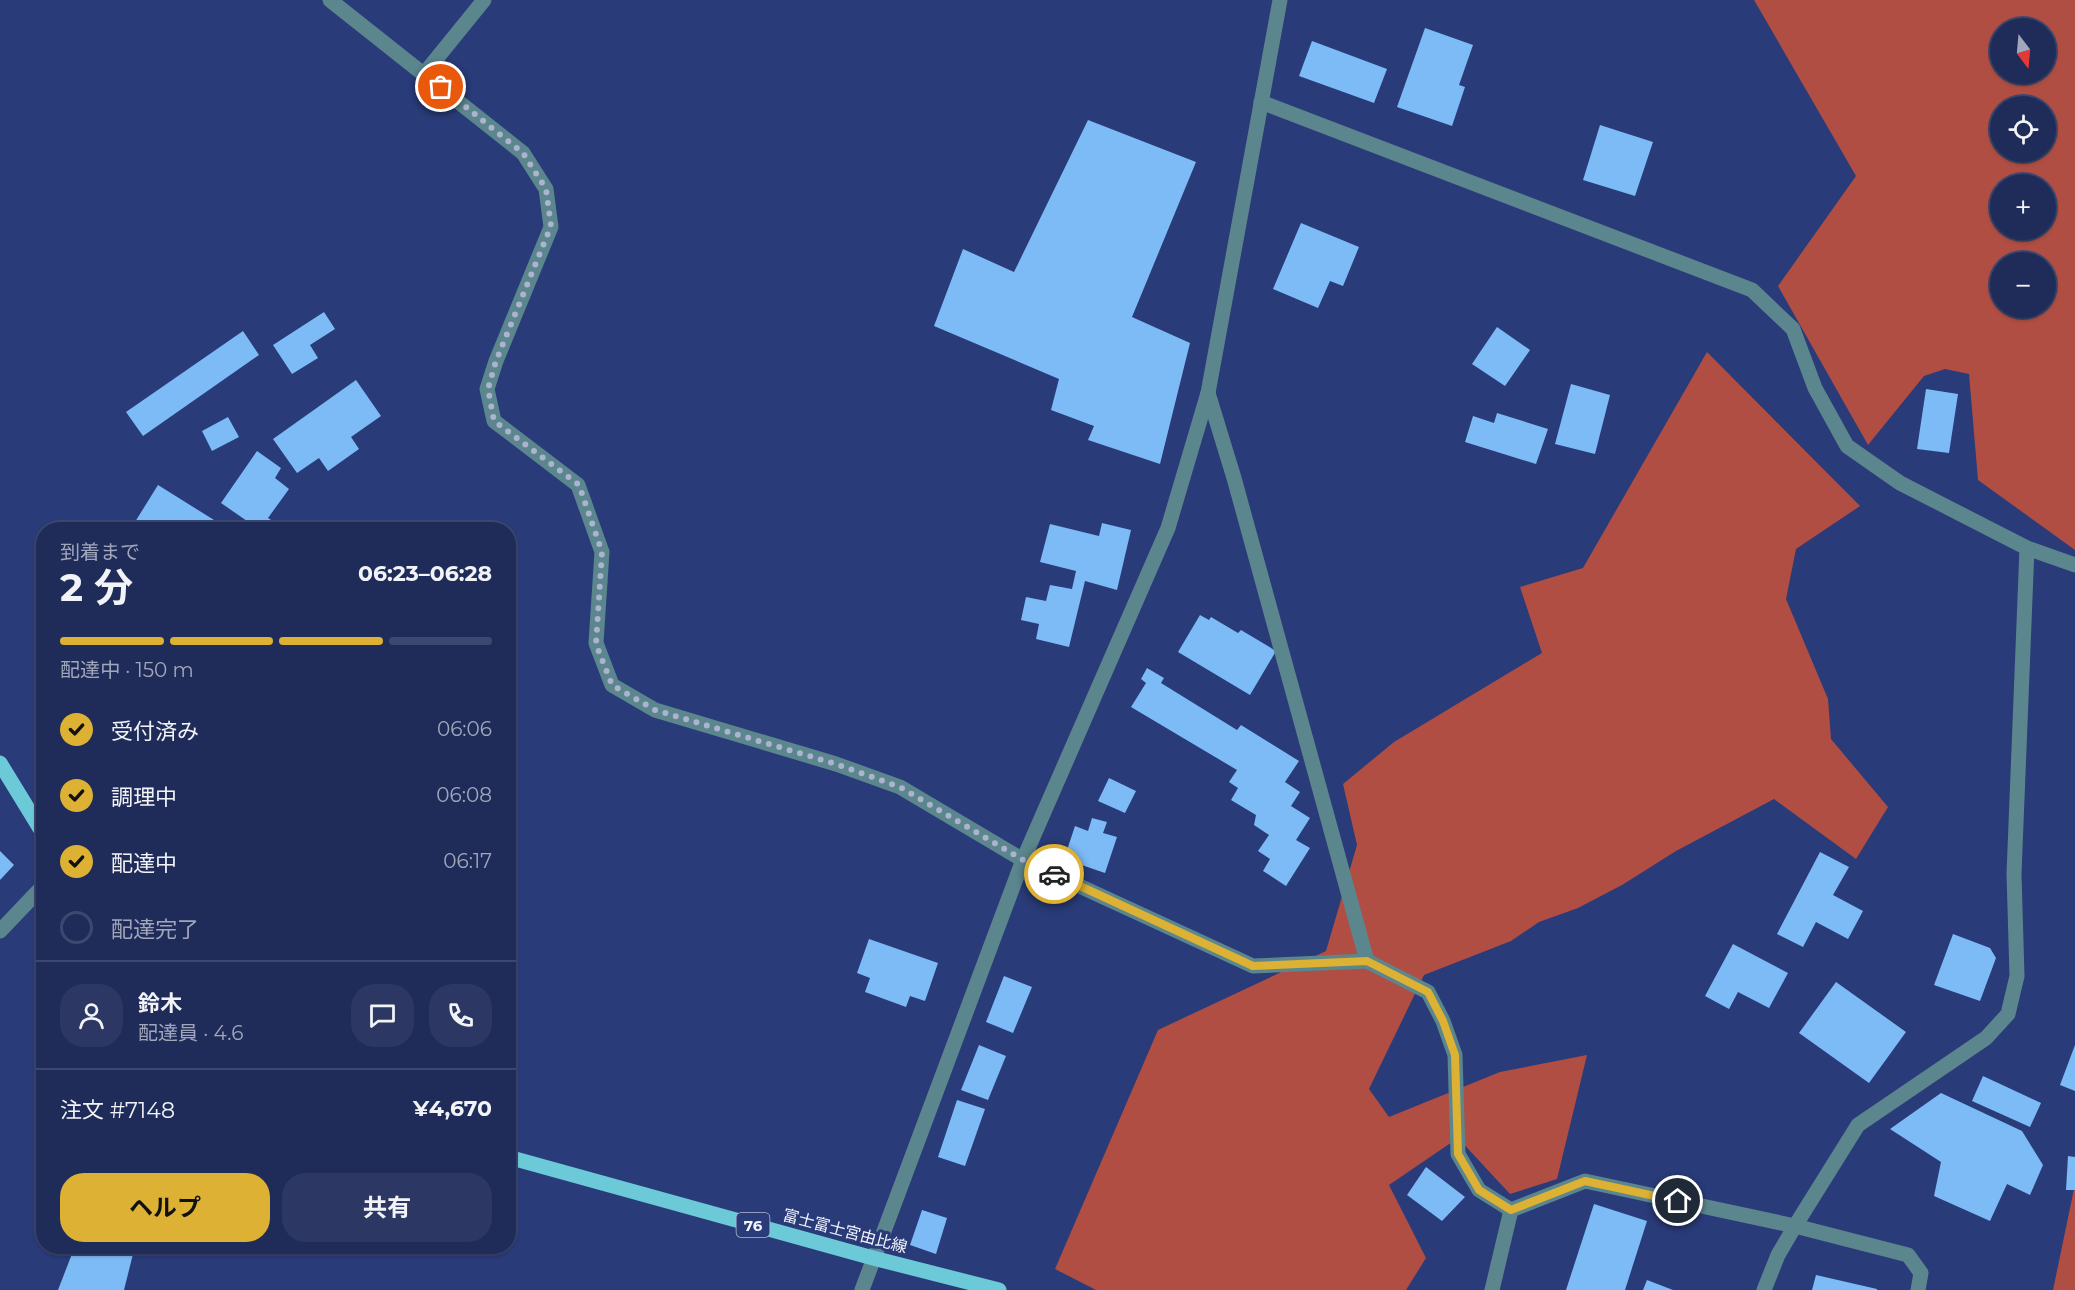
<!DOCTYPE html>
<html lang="ja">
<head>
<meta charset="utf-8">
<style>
  :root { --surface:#1f2c5a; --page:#2c3863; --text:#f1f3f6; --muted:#a1a7bb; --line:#3c4870; --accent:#ddb133 }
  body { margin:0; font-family:Montserrat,"Noto Sans JP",sans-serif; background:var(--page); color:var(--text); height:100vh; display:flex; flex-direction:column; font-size:22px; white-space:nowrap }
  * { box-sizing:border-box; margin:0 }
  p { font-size:20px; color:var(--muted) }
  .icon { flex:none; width:33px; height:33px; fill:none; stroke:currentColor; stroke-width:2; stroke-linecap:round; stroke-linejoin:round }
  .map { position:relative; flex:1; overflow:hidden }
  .side { position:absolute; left:36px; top:522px; width:480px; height:732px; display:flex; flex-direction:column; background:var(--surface); border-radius:24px; box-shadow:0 2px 4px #0004,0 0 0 2px var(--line) }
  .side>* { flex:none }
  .needle { width:39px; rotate:164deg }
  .buttons { position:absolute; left:1990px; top:18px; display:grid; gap:12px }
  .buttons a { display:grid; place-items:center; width:66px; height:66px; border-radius:50%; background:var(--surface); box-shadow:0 2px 4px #0004,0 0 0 2px var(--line); font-size:30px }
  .pin { position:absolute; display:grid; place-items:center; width:51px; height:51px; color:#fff; margin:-26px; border:3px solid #fff; border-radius:50%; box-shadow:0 2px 6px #0007 }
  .courier { position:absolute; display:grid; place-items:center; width:60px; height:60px; margin:-30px; border:4px solid #ddb133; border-radius:50%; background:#fff; color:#222; box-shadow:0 2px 8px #0007 }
  .overview em { font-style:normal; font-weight:700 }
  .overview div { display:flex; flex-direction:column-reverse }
  .overview { display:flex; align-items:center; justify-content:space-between; height:102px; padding:0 24px }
  h1 { font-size:39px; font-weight:700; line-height:45px }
  .bar { display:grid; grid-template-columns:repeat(4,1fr); gap:9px 6px; align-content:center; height:72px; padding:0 24px }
  .bar i { height:8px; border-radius:4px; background:var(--line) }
  .bar .selected { background:var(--accent) }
  .bar p { grid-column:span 4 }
  .line { display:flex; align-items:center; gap:15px; padding:0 24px; border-top:2px solid var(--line) }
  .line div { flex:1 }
  .round { display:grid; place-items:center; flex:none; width:63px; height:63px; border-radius:24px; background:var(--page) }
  ol { padding:0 24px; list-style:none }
  li { display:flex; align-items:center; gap:18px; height:66px }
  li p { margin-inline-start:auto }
  li .icon { padding:6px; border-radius:50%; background:var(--accent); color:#111; stroke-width:4 }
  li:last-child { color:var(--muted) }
  li i { width:33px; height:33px; border:3px solid var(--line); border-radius:50% }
  .action { display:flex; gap:12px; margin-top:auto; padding:12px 24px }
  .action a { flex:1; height:69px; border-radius:24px; background:var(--accent); color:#111; font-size:24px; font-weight:700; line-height:69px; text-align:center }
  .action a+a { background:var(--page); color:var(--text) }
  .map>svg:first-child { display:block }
  .forest { fill:#b04e43; fill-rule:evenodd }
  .building { fill:#7dbbf7 }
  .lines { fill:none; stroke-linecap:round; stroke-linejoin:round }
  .minor { stroke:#5b868d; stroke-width:15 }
  .major { stroke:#6cc9d8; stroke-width:15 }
  .done { stroke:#abb3ce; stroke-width:6; stroke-dasharray:0 10.8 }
  .route { stroke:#ddb133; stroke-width:8 }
  .labels { text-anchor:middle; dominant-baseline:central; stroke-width:6; stroke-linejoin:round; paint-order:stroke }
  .shield { fill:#293b78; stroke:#b5bcd4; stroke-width:1.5 }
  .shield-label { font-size:15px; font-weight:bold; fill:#f1f4fc }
  .street-label { font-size:16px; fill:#f1f4fc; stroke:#293b78 }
</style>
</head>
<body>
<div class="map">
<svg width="2075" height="1290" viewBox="0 0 2075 1290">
  <rect width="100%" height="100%" fill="#293b78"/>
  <g class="forest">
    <path d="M1754,0h321v550l-97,-70 -9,-106 -24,-5 -21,7 -56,69 -90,-159 78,-110zM2001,28h45v46h-45zM2001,106h45v46h-45zM2001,184h45v46h-45zM2001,262h45v46h-45z"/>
    <path d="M1707,352l153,154 -64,43 -10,50 42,100 3,40 57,68 -32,52 -82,-60 -98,52 -54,34 -44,23 -39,14 -28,19 -87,34 -55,114 20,28 111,-45 87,-17 -30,124 -47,15 -52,-56 -69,47 37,73 -20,32h-310l-41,-21 103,-239 168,-79 31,-106 -14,-61 51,-42 148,-89 -22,-66 63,-19z"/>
    <path d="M2075,1184v106h-22z"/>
  </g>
  <g class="building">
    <path d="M1425,28l48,17 -14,40 6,2 -13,39 -55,-19z"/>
    <path d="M1312,41l75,28 -13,34 -75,-27z"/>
    <path d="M1088,120l108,42 -64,155 58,26 -30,121 -72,-24 6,-14 -43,-16 8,-31 -125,-53 29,-77 51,23z"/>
    <path d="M1600,125l53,17 -18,54 -52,-16z"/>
    <path d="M1301,223l58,24 -16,39 -13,-5 -12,27 -45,-19z"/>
    <path d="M324,312l11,17 -25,16 8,13 -26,16 -19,-29z"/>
    <path d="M1497,327l33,23 -25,36 -33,-22z"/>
    <path d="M243,331l16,24 -116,81 -17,-24z"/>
    <path d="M356,380l25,36 -30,21 8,12 -31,22 -9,-13 -22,15 -24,-34z"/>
    <path d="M1571,384l39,11 -15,59 -40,-10z"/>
    <path d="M1926,389l32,5 -9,59 -32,-4z"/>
    <path d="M1497,413l51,16 -12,35 -71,-22 8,-26 21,7z"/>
    <path d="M228,417l11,20 -27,14 -10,-20z"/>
    <path d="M257,451l24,17 -6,10 14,11 -21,29 14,9 -2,3h-20l-39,-27z"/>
    <path d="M158,485l72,45h-100z"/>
    <path d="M1102,523l29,7 -14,60 -32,-9 -16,66 -33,-8 3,-15 -18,-4 5,-23 20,4 4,-16 22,4 4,-18 -36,-9 10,-38 49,12z"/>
    <path d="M1200,615l9,5 2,-3 27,16 3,-3 35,21 -26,44 -72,-43z"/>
    <path d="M1147,668l17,10 -3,5 76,47 4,-5 58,36 -14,21 15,10 -9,14 19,12 -14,22 14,8 -24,38 -23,-15 7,-12 -12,-8 11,-16 -15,-10 2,-10 -25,-15 7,-12 -9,-6 8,-12 -106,-63 15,-24 -5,-4z"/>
    <path d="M1109,778l27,13 -11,22 -27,-12z"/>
    <path d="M1092,818l15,4 -4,11 14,4 -12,36 -41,-14 11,-33 13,5z"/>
    <path d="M0,851l14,14 -14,15z"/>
    <path d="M1820,852l29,15 -16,28 30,16 -15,28 -32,-17 -13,25 -26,-13z"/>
    <path d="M1953,934l37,14 6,10 -16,43 -46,-16z"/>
    <path d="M869,939l69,24 -13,38 -15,-5 -4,11 -41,-15 5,-14 -13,-5z"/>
    <path d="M1733,944l55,29 -19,35 -31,-16 -9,17 -24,-13z"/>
    <path d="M1004,976l28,11 -19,46 -27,-11z"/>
    <path d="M1836,982l70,50 -37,51 -70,-50z"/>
    <path d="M979,1045l27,11 -18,44 -27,-10z"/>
    <path d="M2075,1045v46l-15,-6z"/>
    <path d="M1983,1076l58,27 -11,24 -58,-26z"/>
    <path d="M1941,1093l81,38 21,34 -13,30 -23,-11 -17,37 -56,-25 7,-34 -51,-33z"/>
    <path d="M957,1100l28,9 -20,57 -27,-9z"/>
    <path d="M2068,1156l7,1v33h-9z"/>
    <path d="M1426,1167l39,30 -23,24 -35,-26z"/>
    <path d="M1594,1204l53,17 -22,69h-59z"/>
    <path d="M922,1210l25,8 -11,36 -26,-9z"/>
    <path d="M75,1246h60l-11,44h-66z"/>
    <path d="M1816,1275l61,14v1h-65z"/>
    <path d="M1647,1280l26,10h-30z"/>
  </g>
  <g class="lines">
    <g class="minor">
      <path d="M330,0l193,153 23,36 5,38 -55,134 -9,28 7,32 84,64 24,67 -6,91 16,42 43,25 181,54 64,23 123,73 230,106 114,-5 61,31 15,29 12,34 3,99 21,36 32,20"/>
      <path d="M424,74l60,-74"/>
      <path d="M1261,102l491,188 41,39 22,59 32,58 53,37 127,65 48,17"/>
      <path d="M1208,393l26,85 133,483"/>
      <path d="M0,931l44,-46"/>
      <path d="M862,1290l161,-430 145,-332 40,-135 72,-393"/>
      <path d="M1492,1290l19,-80 74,-29 210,45 113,29 13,18 -3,17"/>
      <path d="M1764,1290l14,-35 17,-29 63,-101 128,-87 22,-24 9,-38 -3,-102 13,-326"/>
    </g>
    <g class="major">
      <path d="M0,763l44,72"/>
      <path d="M508,1157l365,101 126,32"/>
    </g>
  </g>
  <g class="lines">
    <path class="done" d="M441,87l82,66 23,36 5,37 -55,135 -8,28 6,32 85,64 23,67 -6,92 16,41 43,25 181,54 64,23 123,73 31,14"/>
    <path class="route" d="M1054,874l199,92 114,-5 61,31 15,29 12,34 3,99 21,36 32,20 74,-29 93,20"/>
  </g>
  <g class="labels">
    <rect class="shield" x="736.5" y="1213" width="33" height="24" rx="4.5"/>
    <g class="shield-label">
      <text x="753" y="1225">76</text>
    </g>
    <g class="street-label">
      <text transform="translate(845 1231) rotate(15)">富士富士宮由比線</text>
    </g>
  </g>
</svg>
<div class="buttons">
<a><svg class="needle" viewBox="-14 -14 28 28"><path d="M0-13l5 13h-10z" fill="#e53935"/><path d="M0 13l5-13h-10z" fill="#a1a7bb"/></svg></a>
<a><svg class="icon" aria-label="locate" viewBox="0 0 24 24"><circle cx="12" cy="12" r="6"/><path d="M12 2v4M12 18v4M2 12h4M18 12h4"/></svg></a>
<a>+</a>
<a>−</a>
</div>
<div class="pin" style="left:441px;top:87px;background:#ea580c"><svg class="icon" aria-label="bag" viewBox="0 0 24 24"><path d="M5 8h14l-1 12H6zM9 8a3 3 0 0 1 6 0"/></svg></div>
<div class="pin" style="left:1678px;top:1201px;background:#1f2937"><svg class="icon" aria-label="home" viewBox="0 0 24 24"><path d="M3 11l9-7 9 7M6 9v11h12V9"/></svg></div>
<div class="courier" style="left:1054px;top:874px"><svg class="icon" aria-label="car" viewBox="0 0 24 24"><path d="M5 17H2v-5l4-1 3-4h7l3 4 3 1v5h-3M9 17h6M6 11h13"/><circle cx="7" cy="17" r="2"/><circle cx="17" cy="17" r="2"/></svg></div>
<section class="side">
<div class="overview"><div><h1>2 分</h1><p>到着まで</p></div><em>06:23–06:28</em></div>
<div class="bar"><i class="selected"></i><i class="selected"></i><i class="selected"></i><i></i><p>配達中 · 150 m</p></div>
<ol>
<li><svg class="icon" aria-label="check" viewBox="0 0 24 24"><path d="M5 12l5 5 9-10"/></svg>受付済み<p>06:06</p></li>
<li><svg class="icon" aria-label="check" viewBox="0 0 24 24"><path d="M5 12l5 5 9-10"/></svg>調理中<p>06:08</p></li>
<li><svg class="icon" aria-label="check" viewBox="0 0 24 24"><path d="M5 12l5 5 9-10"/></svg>配達中<p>06:17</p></li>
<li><i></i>配達完了</li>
</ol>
<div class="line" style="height:108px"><a class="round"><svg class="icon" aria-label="person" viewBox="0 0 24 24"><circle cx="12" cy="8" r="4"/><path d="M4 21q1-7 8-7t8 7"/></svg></a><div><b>鈴木</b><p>配達員 · 4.6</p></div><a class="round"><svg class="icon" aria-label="chat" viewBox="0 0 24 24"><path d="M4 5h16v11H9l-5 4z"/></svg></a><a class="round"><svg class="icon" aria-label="phone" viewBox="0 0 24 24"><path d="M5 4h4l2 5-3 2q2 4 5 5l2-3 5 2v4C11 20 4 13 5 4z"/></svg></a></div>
<div class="line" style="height:78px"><div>注文 #7148</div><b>¥4,670</b></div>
<div class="action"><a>ヘルプ</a><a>共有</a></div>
</section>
</div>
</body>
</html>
